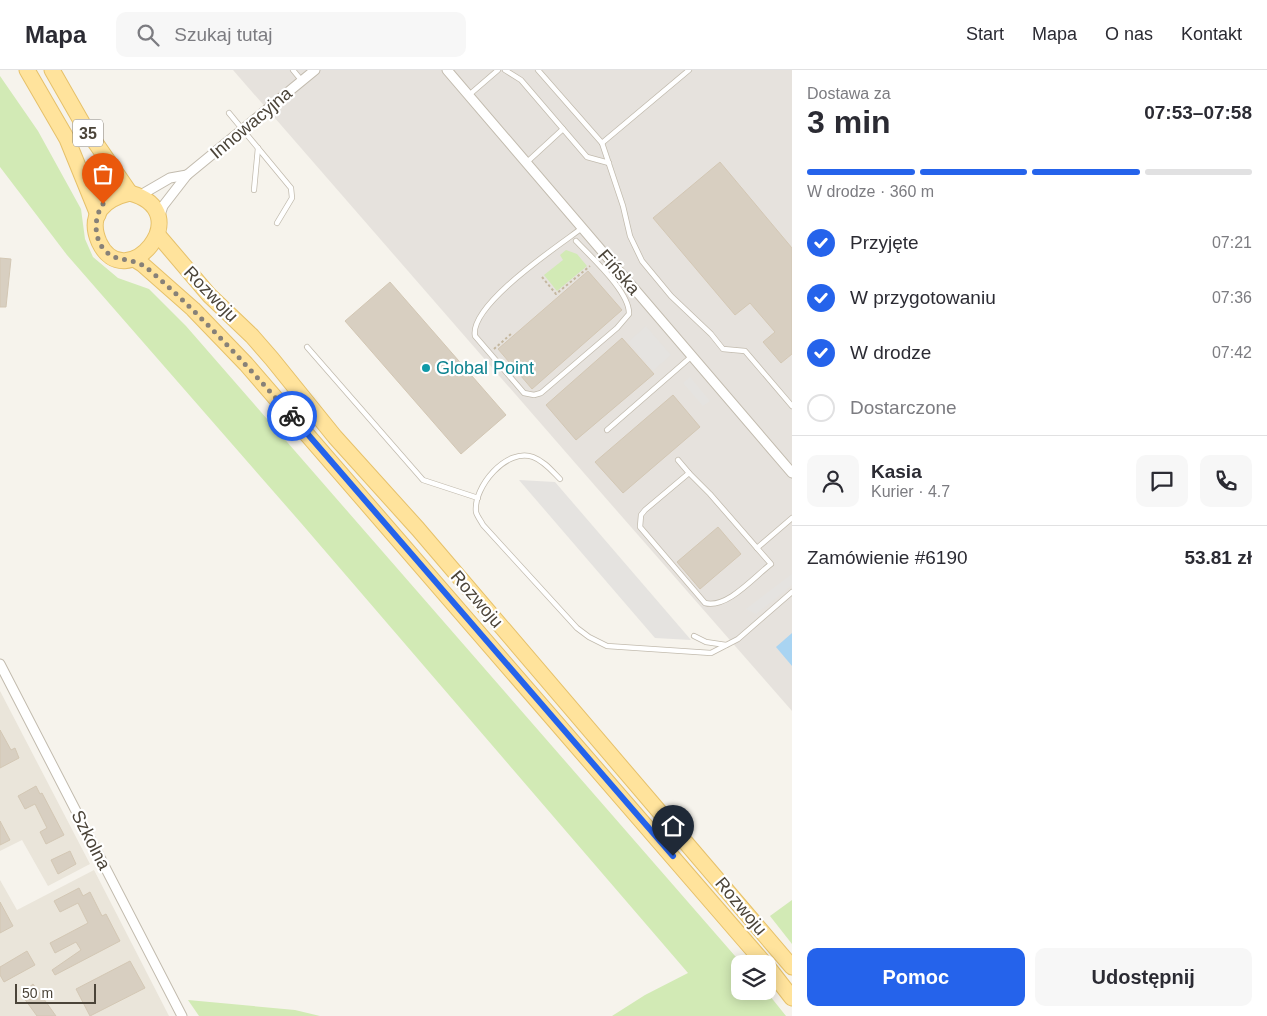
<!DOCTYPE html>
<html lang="pl">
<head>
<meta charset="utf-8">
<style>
  :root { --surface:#fff; --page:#f7f7f7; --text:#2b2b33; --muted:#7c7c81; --line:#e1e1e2; --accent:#2563eb }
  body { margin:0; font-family:Helvetica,sans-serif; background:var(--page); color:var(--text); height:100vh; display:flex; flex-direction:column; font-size:19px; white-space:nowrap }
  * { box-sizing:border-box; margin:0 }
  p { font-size:16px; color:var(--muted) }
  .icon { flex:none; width:28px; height:28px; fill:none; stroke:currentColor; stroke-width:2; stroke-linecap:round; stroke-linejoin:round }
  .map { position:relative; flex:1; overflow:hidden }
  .panel { display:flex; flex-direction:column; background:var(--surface); width:475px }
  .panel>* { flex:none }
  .buttons { position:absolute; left:731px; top:885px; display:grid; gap:10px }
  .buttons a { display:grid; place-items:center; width:45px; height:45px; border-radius:10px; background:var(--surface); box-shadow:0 2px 12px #0003; font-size:25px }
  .scale { position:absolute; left:15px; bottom:12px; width:81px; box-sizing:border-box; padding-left:5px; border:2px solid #4b4439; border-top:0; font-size:14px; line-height:18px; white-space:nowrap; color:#4b4439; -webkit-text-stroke:4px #fff; paint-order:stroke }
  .pin { position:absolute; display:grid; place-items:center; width:42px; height:42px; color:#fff; margin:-51px -21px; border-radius:50% 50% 50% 0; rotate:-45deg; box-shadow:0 0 5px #0007 }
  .pin .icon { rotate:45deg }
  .courier { position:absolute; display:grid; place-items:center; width:50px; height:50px; margin:-25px; border:4px solid #2563eb; border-radius:50%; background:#fff; color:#222; box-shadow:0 1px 6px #0007 }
  .headline em { font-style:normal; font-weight:700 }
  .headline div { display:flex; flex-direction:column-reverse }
  .headline { display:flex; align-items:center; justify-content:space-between; height:85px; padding:0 15px }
  h1 { font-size:32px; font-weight:700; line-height:38px }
  .bar { display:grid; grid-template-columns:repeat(4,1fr); gap:8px 5px; align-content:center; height:60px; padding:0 15px }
  .bar i { height:6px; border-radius:4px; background:var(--line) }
  .bar .on { background:var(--accent) }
  .bar p { grid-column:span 4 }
  .line { display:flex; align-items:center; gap:12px; padding:0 15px; border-top:1px solid var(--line) }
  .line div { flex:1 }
  .round { display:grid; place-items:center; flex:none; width:52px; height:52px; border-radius:10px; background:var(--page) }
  ol { padding:0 15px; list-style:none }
  li { display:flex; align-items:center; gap:15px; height:55px }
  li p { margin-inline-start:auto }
  li .icon { padding:5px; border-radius:50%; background:var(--accent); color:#fff; stroke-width:4 }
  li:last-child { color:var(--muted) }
  li i { width:28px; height:28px; border:2px solid var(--line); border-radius:50% }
  .button { display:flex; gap:10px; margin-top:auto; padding:10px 15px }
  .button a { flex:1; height:58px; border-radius:10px; background:var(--accent); color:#fff; font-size:20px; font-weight:700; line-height:58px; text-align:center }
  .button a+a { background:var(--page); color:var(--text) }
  header { display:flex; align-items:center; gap:30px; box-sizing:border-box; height:70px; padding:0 25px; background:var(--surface); border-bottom:1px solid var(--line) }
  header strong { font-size:24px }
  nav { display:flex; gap:28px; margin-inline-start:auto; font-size:18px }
  .search { width:350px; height:45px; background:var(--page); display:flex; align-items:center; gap:12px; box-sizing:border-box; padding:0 18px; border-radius:10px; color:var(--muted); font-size:19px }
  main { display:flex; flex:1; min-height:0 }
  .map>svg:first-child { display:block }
  .residential { fill:#eae5da }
  .industrial { fill:#e6e2dd }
  .green { fill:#d2eab5 }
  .parking { fill:#e5e3e0 }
  .water { fill:#a9d4f2 }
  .building { fill:#d8cfc1; stroke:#d3c7b4 }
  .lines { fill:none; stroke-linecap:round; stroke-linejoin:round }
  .service-casing { stroke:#c2bbae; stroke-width:6 }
  .minor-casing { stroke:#c2bbae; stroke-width:11 }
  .primary-casing { stroke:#e6c16a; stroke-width:17 }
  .path { stroke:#c4b79f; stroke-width:2; stroke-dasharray:2.5 2.5; stroke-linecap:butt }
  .service { stroke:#fff; stroke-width:4.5 }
  .minor { stroke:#fff; stroke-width:9 }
  .primary { stroke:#ffe39c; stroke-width:15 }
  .done { stroke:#878178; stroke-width:5; stroke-dasharray:0 9 }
  .route { stroke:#2563eb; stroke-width:6 }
  .culture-dot { fill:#0f9aa8; stroke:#fff; stroke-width:2 }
  .labels { text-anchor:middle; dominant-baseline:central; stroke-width:4.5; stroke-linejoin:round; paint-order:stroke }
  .shield { fill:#fff; stroke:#817c74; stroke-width:1 }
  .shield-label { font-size:16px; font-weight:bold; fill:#4b4439 }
  .street-label { font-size:18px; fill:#4b4439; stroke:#fff }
  .culture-label { font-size:18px; fill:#0d838f; stroke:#fff; text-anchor:start }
</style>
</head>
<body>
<header>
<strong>Mapa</strong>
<div class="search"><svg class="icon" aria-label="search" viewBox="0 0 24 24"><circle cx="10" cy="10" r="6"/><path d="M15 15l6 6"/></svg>Szukaj tutaj</div>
<nav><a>Start</a><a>Mapa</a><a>O nas</a><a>Kontakt</a></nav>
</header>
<main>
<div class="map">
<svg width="792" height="946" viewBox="0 0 792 946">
  <rect width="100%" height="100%" fill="#f6f3ec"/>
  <g class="residential">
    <path d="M0,621l90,173 -42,22 -26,-46 -22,11z"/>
    <path d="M94,800l75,146h-169v-136l17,30z"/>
  </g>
  <path class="industrial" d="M233,0h559v641l-182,-208z"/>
  <g class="green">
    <path d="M0,6l38,55 43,78 4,30 8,18 25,21 31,11 37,37 556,638h-2v27h26l20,25h-174l33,-21 43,-22 -387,-450 -234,-268 -67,-88z"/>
    <path d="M566,180l11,4 10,12 -30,25 -13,-16 19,-15 -3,-5z"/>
    <path d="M792,830v44l-22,-28z"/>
    <path d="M188,930l107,10 25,6h-121z"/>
  </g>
  <g class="parking">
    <path d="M646,256l25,29 -18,16 -25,-29z"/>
    <path d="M690,307l20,24 -7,5 -20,-23z"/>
    <path d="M519,410l36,2 136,158 -36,-2z"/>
    <path d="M792,504v11l-36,29 -10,-5z"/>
  </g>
  <path class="water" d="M792,563v33l-16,-19z"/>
  <g class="building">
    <path d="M720,92l72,86v106l-11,9 -18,-21 12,-10 -25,-29 -15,12 -82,-97z"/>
    <path d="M0,188l11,1 -5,48h-6z"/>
    <path d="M588,201l34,39 -90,79 -34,-40z"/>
    <path d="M390,212l116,133 -45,39 -116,-133z"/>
    <path d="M622,268l32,36 -78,66 -30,-35z"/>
    <path d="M673,325l27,32 -77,66 -28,-31z"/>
    <path d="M718,457l23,27 -41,35 -23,-27z"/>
    <path d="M0,660l11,20 4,-2 4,10 -19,10z"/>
    <path d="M36,716l4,8 2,-1 22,42 -18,9 -6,-12 7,-4 -12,-24 -10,5 -7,-13z"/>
    <path d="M0,751l10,19 -10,5z"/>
    <path d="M70,781l6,13 -18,10 -7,-14z"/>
    <path d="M79,818l4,8 7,-4 12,24 4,-2 14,27 -65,34 -3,-5 29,-20 -5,-8 -21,11 -5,-10 38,-20 -10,-20 -18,9 -6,-11z"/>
    <path d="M0,832l13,24 -13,7z"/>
    <path d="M27,881l8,14 -31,17 -4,-7v-8z"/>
    <path d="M130,891l15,27 -55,28 -14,-27z"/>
    <path d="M33,914l8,11 15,21h-19l-16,-22z"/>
  </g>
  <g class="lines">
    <defs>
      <g id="service">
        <path d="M293,0l9,11"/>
        <path d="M505,0l16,10 66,77 22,6"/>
        <path d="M538,0l64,73 21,63 7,30 12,25 29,35 40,38 12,15 22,2 47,55"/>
        <path d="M469,25l29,-25"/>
        <path d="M229,43l62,75 1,10 -15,25"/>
        <path d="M602,73l87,-73"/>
        <path d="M526,93l37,-34"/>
        <path d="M254,120l4,-42"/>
        <path d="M576,171c16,17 54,51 53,73l-12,14 -76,65 -7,2 -10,-2 -49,-57c-6,-31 83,-90 107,-108"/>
        <path d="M307,277l116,133 55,18"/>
        <path d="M607,360l85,-74"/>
        <path d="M678,390l11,13 -44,37 -4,5 -1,12 65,76c22,6 49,-26 66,-39l-14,-16 35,-30"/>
        <path d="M689,403l21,21 47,54"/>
        <path d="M560,409c-8,-8 -16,-18 -27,-22 -26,-10 -60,30 -57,55 1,4 5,9 7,13l94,103 12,9 18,9 104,7 27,-14 54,-47"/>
        <path d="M694,566l12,6 20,3"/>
      </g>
      <g id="minor">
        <path d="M447,0l345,403"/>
        <path d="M139,126l31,-18 17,-3"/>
        <path d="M159,148l4,-12 24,-31 128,-105"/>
        <path d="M0,594l182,352"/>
      </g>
      <g id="primary">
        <path d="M27,0l40,69 31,76"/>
        <path d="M52,0l32,56 46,67"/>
        <path d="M130,123c70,19 -5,105 -31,49 -12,-28 6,-43 31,-49z"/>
        <path d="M158,165l51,60 43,41 20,23 63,78 83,92 374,438"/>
        <path d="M134,189l8,5 51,45 53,55 519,600"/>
        <path d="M768,897l24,31"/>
      </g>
    </defs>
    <use href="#service" class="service-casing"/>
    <use href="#minor" class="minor-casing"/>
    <use href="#primary" class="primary-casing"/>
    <g class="path">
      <path d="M542,207l14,17 34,-28"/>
      <path d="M494,279l17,-15"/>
    </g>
    <use href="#service" class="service"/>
    <use href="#minor" class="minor"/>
    <use href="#primary" class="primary"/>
  </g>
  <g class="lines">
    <path class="done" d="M103,134c-9,13 -9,31 -1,43 13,18 30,8 46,22 53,45 98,96 144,147"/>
    <path class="route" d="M292,346l381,440"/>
  </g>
  <circle class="culture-dot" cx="426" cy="298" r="5"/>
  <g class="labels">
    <rect class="shield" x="73" y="49.5" width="30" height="27" rx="4"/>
    <g class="shield-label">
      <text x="88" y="63">35</text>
    </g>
    <g class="street-label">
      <text transform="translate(251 53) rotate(-40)">Innowacyjna</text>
      <text transform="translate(619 202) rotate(49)">Fińska</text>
      <text transform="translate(211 224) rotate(46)">Rozwoju</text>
      <text transform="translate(477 529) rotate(49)">Rozwoju</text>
      <text transform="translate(91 770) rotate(63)">Szkolna</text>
      <text transform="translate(741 836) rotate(50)">Rozwoju</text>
    </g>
    <g class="culture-label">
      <text x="436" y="298">Global Point</text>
    </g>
  </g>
</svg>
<div class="buttons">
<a><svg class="icon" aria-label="layers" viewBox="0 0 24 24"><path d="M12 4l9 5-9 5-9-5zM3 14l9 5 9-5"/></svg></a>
</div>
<div class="scale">50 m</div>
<div class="pin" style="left:103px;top:134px;background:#ea580c"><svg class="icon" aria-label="bag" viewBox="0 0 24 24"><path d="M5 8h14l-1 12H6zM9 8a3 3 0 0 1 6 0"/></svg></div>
<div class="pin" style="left:673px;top:786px;background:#1f2937"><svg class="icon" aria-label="home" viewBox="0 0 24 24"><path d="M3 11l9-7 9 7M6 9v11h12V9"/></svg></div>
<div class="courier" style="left:292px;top:346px"><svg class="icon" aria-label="bike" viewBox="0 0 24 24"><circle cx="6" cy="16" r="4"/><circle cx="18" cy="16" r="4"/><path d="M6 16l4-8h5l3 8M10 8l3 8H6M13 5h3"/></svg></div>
</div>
<section class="panel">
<div class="headline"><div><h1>3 min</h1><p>Dostawa za</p></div><em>07:53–07:58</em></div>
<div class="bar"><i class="on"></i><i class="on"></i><i class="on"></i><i></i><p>W drodze · 360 m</p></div>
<ol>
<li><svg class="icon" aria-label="check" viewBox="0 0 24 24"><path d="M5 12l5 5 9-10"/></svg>Przyjęte<p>07:21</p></li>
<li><svg class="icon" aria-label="check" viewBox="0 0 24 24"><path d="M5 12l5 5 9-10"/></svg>W przygotowaniu<p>07:36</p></li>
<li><svg class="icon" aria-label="check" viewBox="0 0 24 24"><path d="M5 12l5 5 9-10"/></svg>W drodze<p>07:42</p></li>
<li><i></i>Dostarczone</li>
</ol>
<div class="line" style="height:90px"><a class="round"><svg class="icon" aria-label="person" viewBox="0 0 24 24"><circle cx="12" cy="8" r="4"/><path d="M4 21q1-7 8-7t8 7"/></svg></a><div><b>Kasia</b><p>Kurier · 4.7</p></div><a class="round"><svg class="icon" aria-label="chat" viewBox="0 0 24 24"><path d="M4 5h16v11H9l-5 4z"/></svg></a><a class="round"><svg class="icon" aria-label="phone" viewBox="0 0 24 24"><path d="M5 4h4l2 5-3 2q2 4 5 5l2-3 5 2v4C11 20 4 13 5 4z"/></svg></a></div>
<div class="line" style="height:65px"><div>Zamówienie #6190</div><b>53.81 zł</b></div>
<div class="button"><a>Pomoc</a><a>Udostępnij</a></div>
</section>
</main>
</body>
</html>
